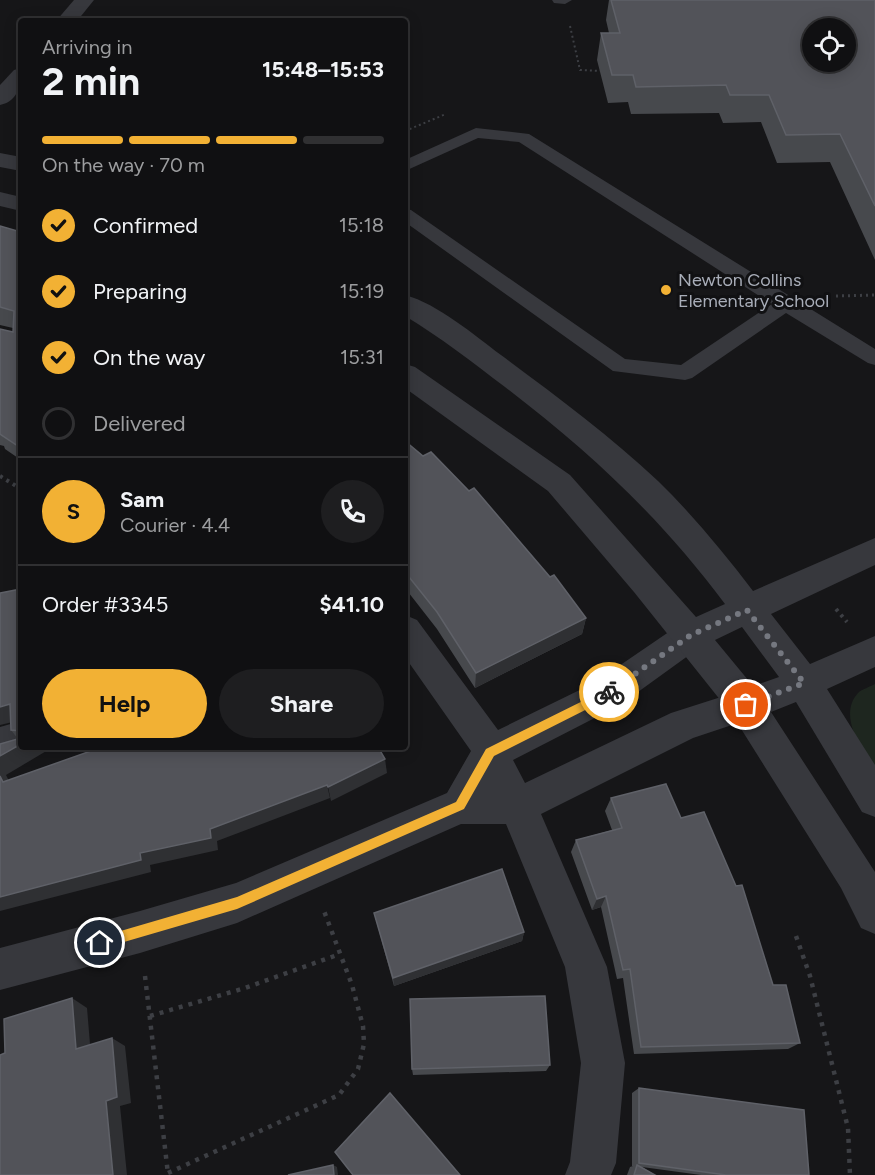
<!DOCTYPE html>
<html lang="en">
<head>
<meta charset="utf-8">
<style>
  :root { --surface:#101012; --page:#1e1e20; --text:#f1f3f6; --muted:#9c9d9f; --line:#303032; --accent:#f2b134 }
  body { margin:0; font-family:Figtree,sans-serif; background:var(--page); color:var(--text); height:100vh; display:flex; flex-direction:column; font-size:22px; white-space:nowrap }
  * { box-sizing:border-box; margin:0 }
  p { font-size:20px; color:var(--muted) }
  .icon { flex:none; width:33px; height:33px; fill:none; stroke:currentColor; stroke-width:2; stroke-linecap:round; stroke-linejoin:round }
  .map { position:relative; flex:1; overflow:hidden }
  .drawer { position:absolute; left:18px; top:18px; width:390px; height:732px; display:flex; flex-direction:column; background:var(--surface); border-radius:6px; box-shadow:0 3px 15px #0003,0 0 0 2px var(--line) }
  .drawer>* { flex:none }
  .fabs { position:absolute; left:802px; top:18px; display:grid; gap:12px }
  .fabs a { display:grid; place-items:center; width:54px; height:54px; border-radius:50%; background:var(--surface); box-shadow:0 3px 15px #0003,0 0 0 2px var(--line); font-size:30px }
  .pin { position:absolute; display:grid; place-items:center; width:51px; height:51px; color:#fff; margin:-26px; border:3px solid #fff; border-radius:50%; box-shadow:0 2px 6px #0007 }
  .courier { position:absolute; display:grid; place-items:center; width:60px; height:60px; margin:-30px; border:4px solid #f2b134; border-radius:50%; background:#fff; color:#222; box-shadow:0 2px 8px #0007 }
  .headline em { font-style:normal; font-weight:700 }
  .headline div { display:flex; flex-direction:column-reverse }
  .headline { display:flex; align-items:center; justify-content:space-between; height:102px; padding:0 24px }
  h1 { font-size:39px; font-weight:700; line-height:45px }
  .bar { display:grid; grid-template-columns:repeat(4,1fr); gap:9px 6px; align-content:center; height:72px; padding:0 24px }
  .bar i { height:8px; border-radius:4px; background:var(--line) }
  .bar .selected { background:var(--accent) }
  .bar p { grid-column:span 4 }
  .line { display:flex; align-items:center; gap:15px; padding:0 24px; border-top:2px solid var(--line) }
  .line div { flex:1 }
  .round { display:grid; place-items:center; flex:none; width:63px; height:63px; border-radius:32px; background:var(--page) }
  ol { padding:0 24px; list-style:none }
  li { display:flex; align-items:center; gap:18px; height:66px }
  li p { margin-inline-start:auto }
  li .icon { padding:6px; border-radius:50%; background:var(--accent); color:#111; stroke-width:4 }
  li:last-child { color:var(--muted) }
  li i { width:33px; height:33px; border:3px solid var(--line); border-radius:50% }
  .action { display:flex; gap:12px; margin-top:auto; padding:12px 24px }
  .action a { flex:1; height:69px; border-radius:36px; background:var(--accent); color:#111; font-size:24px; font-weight:700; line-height:69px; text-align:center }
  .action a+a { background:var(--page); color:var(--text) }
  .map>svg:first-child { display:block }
  .green { fill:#1e261f }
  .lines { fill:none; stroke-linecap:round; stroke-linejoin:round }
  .path-far3 { stroke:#3d3f44; stroke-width:2; stroke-dasharray:2 3; stroke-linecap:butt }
  .path-far2 { stroke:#3d3f44; stroke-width:3; stroke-dasharray:2 4; stroke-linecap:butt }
  .path-far1 { stroke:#3d3f44; stroke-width:4; stroke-dasharray:3 4.5; stroke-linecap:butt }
  .path { stroke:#3d3f44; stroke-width:4.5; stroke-dasharray:4 6; stroke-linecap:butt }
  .service { fill:#37383d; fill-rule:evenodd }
  .minor { fill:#37383d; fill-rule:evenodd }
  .tertiary { fill:#37383d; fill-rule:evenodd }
  .wall { fill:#47494d }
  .shaded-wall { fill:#2f3033 }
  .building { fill:#525359; stroke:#5f6168; stroke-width:1.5; fill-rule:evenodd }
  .route { fill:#f2b134 }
  .done { stroke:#757880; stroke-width:6; stroke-dasharray:0 10.8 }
  .poi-dot { fill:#f2b134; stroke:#111113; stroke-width:2 }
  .labels { text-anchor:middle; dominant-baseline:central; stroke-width:6; stroke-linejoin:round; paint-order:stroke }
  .far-poi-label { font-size:18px; fill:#a8adb8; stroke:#111113; text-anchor:start }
</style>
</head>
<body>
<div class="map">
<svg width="875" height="1175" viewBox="0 0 875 1175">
  <rect width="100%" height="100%" fill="#161618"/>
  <path class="green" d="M875,684v87c-12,-20 -38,-55 -17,-78 4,-4 12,-6 17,-9z"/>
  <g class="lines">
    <g class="path-far3">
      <path d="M570,26l10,44 20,1"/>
      <path d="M405,131l41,-17"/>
    </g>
    <path class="path-far2" d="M836,296l39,-1"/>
    <g class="path-far1">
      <path d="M0,476l21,13"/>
      <path d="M836,609l11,13"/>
    </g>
    <g class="path">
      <path d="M796,936l14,40 38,152 2,47"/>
      <path d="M145,976l23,198"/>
      <path d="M150,1016l95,-28 95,-34"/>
      <path d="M168,1173l171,-78 19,-26 6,-25 -1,-18 -11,-41 -28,-74"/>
    </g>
    <g class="service">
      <path d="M552,0h20l-7,4 -11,-1z"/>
      <path d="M476,128l53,6 346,215v16l-7,-2 -82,-50 -94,65 -7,2 -72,-9 -208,-149v-13l6,1 214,149 56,6 91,-61 -253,-162 -41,-4 -73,33v-11z"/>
    </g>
    <g class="minor">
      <path d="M74,0h20l-17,21h-21z"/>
      <path d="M21,68c0,16 -2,33 -21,37v-20l14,-15z"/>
      <path d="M405,615l12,5 81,110 96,-47 85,-58 12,-5 12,5 5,10 -5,10 -83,60 -107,55 12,23 146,-70 75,-24 13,5 5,11 -5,11 -66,22 -152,76 66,153 18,96 -9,100 -5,12h-46l5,-13 11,-99 -16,-96 -59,-143h-45l-224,99 -97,30 -140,37v-42l140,-37 96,-28 211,-90 24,-42 -66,-94z"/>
      <path d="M21,721v26h14l-1,3 -34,11v-34z"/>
    </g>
    <g class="tertiary">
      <path d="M0,153l21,4v14l-21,-4z"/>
      <path d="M0,192l21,5v14l-21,-5z"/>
      <path d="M405,295c33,9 69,40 96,60 54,40 108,80 157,126 35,34 66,72 95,110l122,-53v27l-104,49 39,50 65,-28v31l-48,22 48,76v52l-13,-5 -66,-110 -25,10 104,160v62l-14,-6 -20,-40 -108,-172 -99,-124 -86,-101 -143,-103v-24l10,3 155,108 126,142 29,-13c-65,-87 -134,-151 -220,-217 -33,-25 -65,-50 -100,-71zM742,627l37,50 -26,9 -38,-46z"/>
    </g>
  </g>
  <g class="wall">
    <path d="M609,0h266v260l-45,-98 -53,1 -16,-41 -38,1 -4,-10 -88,1 -3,-12 -20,1 -11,-43 4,-27h8l-3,-13z"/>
    <path d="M0,226l21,6v228l-16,-11 -1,-3 -4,-1v-116l13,3v-4l-13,-3z"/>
    <path d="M405,441l181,177 -4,16 -107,54 -38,-59 -32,-41z"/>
    <path d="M21,589v155l-3,-5 -7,-9z"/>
    <path d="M611,798l70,20 92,167 27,58 -12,6 -154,5 -11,-76 -6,1 -16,-72 -9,3 -21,-58 5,-12 36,-10 -7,-19z"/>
    <path d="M374,913l150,19 -2,9 -128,45z"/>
    <path d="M550,1065l-4,6 -133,4 -1,-6z"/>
    <path d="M639,1088l170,87h-108l-59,-8 13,8h-28l3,-8 3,-1h-1v-73z"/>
  </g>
  <g class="shaded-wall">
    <path d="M586,618l-4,16 -107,54 1,-15z"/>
    <path d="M10,704l11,16 -21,5v-18z"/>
    <path d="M21,744v3h32l-47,28 10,20 -13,-13 -3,-6v-20z"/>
    <path d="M385,759l2,14 -56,28 -3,-14z"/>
    <path d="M327,785l3,13 -113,43 1,9 -68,15 1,7 -151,39v-14l140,-44 70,-24z"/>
    <path d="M606,896l-5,11 -9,3 5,-11z"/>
    <path d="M524,932l-2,9 -128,45 -1,-8z"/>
    <path d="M72,998l15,10 4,48 -15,-7z"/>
    <path d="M112,1038l13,8 6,57 -11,3 7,69h-14l-7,-74z"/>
    <path d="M333,1165l4,2 1,8h-4z"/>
  </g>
  <g class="building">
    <path d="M611,0h264v206l-35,-72 -54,1 -17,-40h-39l-4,-10 -90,2 -3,-12h-21l-11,-42h19zM813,28h33v34h-33z"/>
    <path d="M0,226l21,6v216l-21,-14v-105l13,3 1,-21 -14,-4z"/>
    <path d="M405,441l18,15 8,-4 38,39 5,-3 76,89 4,-2 32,43 -110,55 -39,-61 -32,-40z"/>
    <path d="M21,589v142l-10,-1 -1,-26 -10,3v-114z"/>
    <path d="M21,738v6l-21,12v-12z"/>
    <path d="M102,747h276l7,12 -57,28 -1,-2 -117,44 1,9 -71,15 1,7 -141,37v-121l3,6z"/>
    <path d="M666,784l15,34 23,-6 32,74 6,-1 31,100h13l14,58 -159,4 -11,-78 -7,1 -17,-74 -9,3 -21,-59 46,-12 -11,-30z"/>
    <path d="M502,869l22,63 -131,46 -19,-65z"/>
    <path d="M545,996l5,69 -138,4 -2,-70z"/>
    <path d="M72,998l4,51 36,-11 5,59 -11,4 7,74h-113v-120l5,-2 -1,-34z"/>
    <path d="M639,1088l165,22 5,65h-83l-87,-12z"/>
    <path d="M390,1093l70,82h-107l-18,-23z"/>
    <path d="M333,1165l1,10h-46z"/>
    <path d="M637,1165l18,10h-21z"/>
  </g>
  <path class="route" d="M609,688l4,1v7l-119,60 -30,53 -227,100 -137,40 -4,-2v-8l4,-2 137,-40 219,-95 30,-53z"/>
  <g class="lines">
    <path class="done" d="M609,692l82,-57 56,-25 57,73 -58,22"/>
  </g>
  <circle class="poi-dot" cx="666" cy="290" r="6"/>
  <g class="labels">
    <g class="far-poi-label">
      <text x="678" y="280">Newton Collins<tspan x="678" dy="21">Elementary School</tspan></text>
    </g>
  </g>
</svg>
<div class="fabs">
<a><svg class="icon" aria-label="locate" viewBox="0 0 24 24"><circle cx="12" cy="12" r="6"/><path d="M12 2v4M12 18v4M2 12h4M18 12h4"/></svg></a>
</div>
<div class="pin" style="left:746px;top:705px;background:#ea580c"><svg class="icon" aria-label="bag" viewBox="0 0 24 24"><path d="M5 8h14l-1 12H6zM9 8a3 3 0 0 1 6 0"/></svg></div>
<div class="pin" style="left:100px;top:943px;background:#1f2937"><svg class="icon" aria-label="home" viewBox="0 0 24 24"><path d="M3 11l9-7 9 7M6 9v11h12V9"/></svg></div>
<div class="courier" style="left:609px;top:692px"><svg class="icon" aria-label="bike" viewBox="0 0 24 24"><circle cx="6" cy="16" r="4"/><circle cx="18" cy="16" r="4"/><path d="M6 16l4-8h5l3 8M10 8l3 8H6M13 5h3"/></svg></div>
<section class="drawer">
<div class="headline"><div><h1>2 min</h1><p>Arriving in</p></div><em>15:48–15:53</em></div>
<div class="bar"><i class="selected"></i><i class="selected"></i><i class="selected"></i><i></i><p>On the way · 70 m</p></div>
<ol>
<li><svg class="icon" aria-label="check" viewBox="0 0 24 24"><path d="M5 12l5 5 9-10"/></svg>Confirmed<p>15:18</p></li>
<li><svg class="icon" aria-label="check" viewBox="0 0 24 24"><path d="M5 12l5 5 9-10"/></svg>Preparing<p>15:19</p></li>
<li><svg class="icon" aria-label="check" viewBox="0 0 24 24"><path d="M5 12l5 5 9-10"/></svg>On the way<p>15:31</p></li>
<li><i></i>Delivered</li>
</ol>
<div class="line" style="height:108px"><b class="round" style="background:var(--accent);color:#111">S</b><div><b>Sam</b><p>Courier · 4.4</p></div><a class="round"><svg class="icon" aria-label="phone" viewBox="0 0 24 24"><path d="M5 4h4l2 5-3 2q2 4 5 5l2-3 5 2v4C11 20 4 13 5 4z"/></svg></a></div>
<div class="line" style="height:78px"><div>Order #3345</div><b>$41.10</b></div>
<div class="action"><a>Help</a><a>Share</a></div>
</section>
</div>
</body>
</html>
